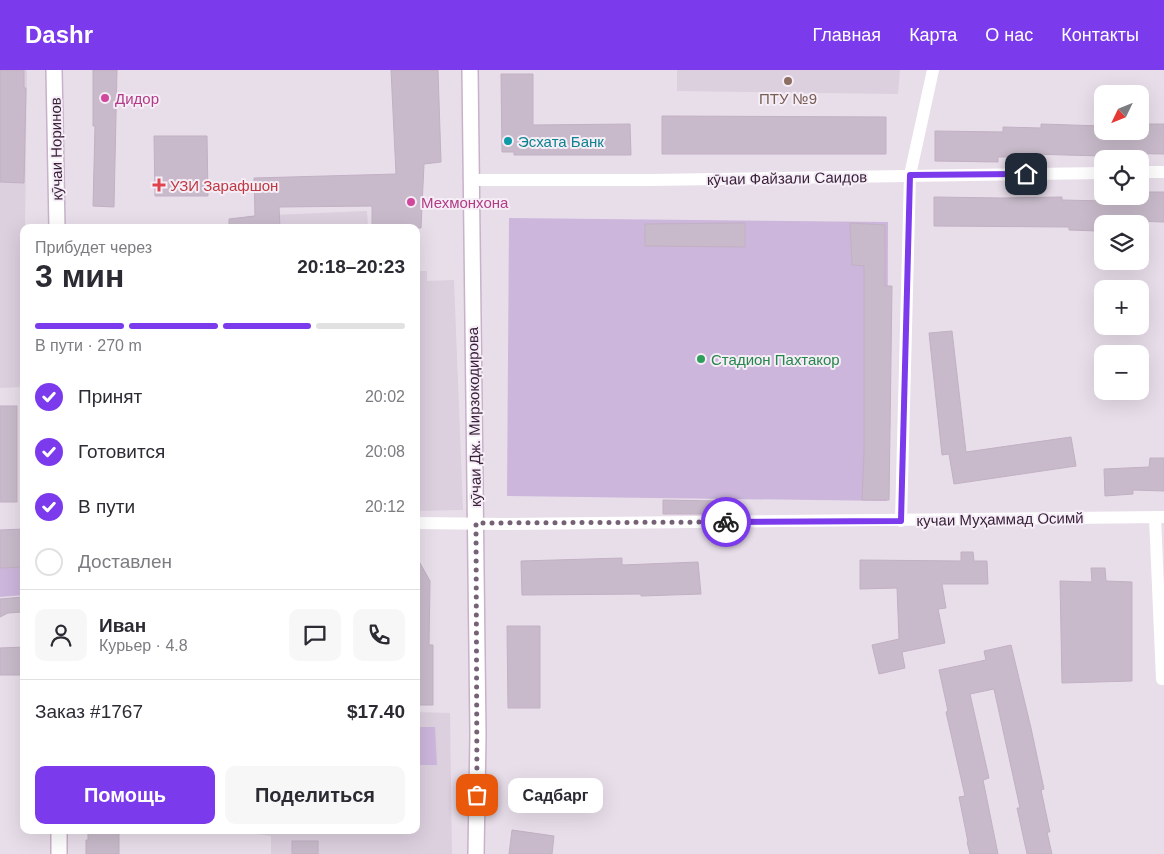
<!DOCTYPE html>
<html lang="ru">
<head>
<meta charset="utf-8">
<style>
  :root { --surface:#fff; --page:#f7f7f7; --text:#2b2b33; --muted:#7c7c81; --line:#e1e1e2; --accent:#7c3aed }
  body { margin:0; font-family:Helvetica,sans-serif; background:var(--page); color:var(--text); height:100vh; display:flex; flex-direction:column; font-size:19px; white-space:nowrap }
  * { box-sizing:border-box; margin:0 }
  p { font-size:16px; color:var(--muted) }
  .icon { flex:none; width:28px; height:28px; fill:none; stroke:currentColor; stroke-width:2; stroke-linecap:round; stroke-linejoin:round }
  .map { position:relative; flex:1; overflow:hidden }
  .sheet { position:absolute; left:20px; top:154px; width:400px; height:610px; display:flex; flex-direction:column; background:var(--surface); border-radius:10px; box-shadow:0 5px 20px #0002 }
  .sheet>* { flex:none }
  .needle { width:32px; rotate:227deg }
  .tools { position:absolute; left:1094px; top:15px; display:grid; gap:10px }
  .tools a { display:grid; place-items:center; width:55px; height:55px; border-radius:10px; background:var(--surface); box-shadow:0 5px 20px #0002; font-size:25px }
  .pin { position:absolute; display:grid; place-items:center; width:42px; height:42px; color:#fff; margin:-21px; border-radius:10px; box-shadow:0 2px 8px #0006 }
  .courier { position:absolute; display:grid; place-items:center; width:50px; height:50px; margin:-25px; border:4px solid #7c3aed; border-radius:50%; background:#fff; color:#222; box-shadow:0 1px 6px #0007 }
  .bubble { position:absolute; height:35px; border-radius:10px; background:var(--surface); box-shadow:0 5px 20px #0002; font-size:16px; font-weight:700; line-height:35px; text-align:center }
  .summary em { font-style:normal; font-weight:700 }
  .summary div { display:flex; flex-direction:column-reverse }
  .summary { display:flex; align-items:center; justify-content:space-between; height:85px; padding:0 15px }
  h1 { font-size:32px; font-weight:700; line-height:38px }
  .bar { display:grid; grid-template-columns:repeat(4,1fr); gap:8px 5px; align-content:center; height:60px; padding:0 15px }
  .bar i { height:6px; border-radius:4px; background:var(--line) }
  .bar .current { background:var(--accent) }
  .bar p { grid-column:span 4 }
  .line { display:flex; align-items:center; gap:12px; padding:0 15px; border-top:1px solid var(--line) }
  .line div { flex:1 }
  .round { display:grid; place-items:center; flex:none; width:52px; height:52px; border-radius:10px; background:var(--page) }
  ol { padding:0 15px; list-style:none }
  li { display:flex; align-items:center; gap:15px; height:55px }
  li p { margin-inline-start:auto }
  li .icon { padding:5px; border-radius:50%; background:var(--accent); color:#fff; stroke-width:4 }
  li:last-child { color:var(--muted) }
  li i { width:28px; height:28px; border:2px solid var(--line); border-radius:50% }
  .button { display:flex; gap:10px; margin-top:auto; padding:10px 15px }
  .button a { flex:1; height:58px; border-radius:10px; background:var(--accent); color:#fff; font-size:20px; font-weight:700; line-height:58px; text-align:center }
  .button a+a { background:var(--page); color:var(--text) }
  header { display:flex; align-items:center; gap:30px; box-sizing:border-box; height:70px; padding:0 25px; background:var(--accent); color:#fff }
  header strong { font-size:24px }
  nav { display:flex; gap:28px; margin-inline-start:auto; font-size:18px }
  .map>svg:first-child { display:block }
  .built { fill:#dccfde }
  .green { fill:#ccb6dc }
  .building { fill:#c8baca; stroke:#c2b0c3 }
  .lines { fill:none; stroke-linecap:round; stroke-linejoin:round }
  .secondary-casing { stroke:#c9b1ca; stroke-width:18 }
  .street { stroke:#fff; stroke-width:12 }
  .secondary { stroke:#fff; stroke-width:15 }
  .done { stroke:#766276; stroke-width:5; stroke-dasharray:0 9 }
  .route { stroke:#7c3aed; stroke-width:6 }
  .education-dot { fill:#8d6e63; stroke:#f5eef7; stroke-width:2 }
  .hotel-dot { fill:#d1479c; stroke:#f5eef7; stroke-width:2 }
  .culture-dot { fill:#0f9aa8; stroke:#f5eef7; stroke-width:2 }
  .health-dot { fill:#e0444e; stroke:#f5eef7; stroke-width:2 }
  .leisure-dot { fill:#2e9e5b; stroke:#f5eef7; stroke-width:2 }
  .labels { text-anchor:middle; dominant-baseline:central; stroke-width:4; stroke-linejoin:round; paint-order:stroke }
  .hotel-label { font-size:15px; fill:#b23c85; stroke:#f5eef7; text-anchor:start }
  .education-label { font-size:15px; fill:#785e54; stroke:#f5eef7 }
  .culture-label { font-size:15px; fill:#0d838f; stroke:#f5eef7; text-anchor:start }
  .street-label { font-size:15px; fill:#391f38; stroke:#f5eef7 }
  .health-label { font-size:15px; fill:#be3a42; stroke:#f5eef7; text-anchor:start }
  .leisure-label { font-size:15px; fill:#27864d; stroke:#f5eef7; text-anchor:start }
</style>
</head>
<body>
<header>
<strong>Dashr</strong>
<nav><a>Главная</a><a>Карта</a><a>О нас</a><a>Контакты</a></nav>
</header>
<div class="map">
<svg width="1164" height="784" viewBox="0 0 1164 784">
  <rect width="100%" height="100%" fill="#e8deea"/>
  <g class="built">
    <path d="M0,0h27l-4,317 -23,1z"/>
    <path d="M677,0h223l-2,24 -221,-3z"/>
    <path d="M367,141l1,16h-121l-1,-11z"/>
    <path d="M416,201h11v10l27,-1 9,230 -47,1z"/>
    <path d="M416,642l34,1 2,141h-181v-18l-15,-2v-4h160z"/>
  </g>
  <g class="green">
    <path d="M509,148l379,4 -1,279 -380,-5z"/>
    <path d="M24,497v28l-24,2v-29z"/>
    <path d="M416,657h19l2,38h-21z"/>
  </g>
  <g class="building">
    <path d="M0,0h24v18h2l-2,95 -24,-1z"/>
    <path d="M93,0h24l-3,137 -21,-1 2,-80h-2z"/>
    <path d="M391,0h47l3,92 -17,2 -3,64h-49v-22l-93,1 1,21h-51v-9l26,-3 -1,-38 142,-4z"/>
    <path d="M501,4h32v51l97,-1 1,31h-117v-3h-12z"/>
    <path d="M662,46l224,1v37h-224z"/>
    <path d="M1041,54l61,2v5h41v-7h21v30l-63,-1v3l-70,-2v3h-33v5l-63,-1v-30l68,1v-5l38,1z"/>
    <path d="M154,66h53l1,60h-53z"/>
    <path d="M1140,122h24v30l-33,-1v3h-34v7l-28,-1v-3l-135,-1v-29l67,1 61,-1v3l42,1v-5h36z"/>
    <path d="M745,153v24l-100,-1v-22z"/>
    <path d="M850,153l35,2v61h7l-3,214h-27l2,-47v-187l-12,-1z"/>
    <path d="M952,261l14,121 105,-15 5,29 -122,18 -5,-30 -7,1 -13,-122z"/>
    <rect x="0" y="336" width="17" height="96"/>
    <path d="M1150,388h14v33l-31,-1v4l-28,2 -1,-27 45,-2z"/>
    <path d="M663,430l54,1v13h-54z"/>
    <path d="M24,459v38l-24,1v-38z"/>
    <path d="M961,482h12l1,9h13l1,23h-46l4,24 -8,1 7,34 -43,9 3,16 -26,6 -7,-29 27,-6 -2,-51 -37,1v-29l101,1z"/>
    <path d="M416,486l14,25 -1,64h4v60h-17z"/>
    <path d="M622,488v7l76,-3 3,32 -60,2v-2l-119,1 -1,-34z"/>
    <path d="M1091,498h14l1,13 26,1v99l-70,2 -2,-102 32,1z"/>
    <path d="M23,527l-1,15 -14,1 -8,4v-18z"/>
    <path d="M507,556h33v82h-32z"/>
    <path d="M1011,575l20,83 13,61 -3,1 9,42h-3l5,22h-25l-10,-46h3l-26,-119 -24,5 19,84 -6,2 15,74h-28l-3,-12h1l-9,-45 6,-1 -19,-84 2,-1 -9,-41 47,-10 -2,-9z"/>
    <path d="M24,577v28h-24v-27z"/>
    <path d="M88,760h31v24h-33v-14h2z"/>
    <path d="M512,760l42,6 -2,18h-43z"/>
    <rect x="292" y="771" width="26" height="13"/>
  </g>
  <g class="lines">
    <defs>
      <g id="secondary">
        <path d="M54,0l3,158"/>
        <path d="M470,0l8,665 -2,119"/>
        <path d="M59,760v24"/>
      </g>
    </defs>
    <use href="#secondary" class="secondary-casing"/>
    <g class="street">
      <path d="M1140,102h24"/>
      <path d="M471,110h181l450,-7"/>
      <path d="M1155,447l7,162"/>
      <path d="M901,451l9,-346 23,-105"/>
      <path d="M416,453l88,1 660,-7"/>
    </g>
    <use href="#secondary" class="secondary"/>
  </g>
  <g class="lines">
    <path class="done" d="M477,725l-1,-272 250,-1"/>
    <path class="route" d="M726,452l175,-1 9,-346 116,-1"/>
  </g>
  <circle class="education-dot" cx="788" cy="11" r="5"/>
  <g class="hotel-dot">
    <circle cx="105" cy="28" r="5"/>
    <circle cx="411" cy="132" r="5"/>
  </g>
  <circle class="culture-dot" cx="508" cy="71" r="5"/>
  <path class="health-dot" d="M156.5 107.5h5v5h5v5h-5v5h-5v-5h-5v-5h5z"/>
  <circle class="leisure-dot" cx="701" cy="289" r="5"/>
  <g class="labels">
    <g class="hotel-label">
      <text x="115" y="28">Дидор</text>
      <text x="421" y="132">Мехмонхона</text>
    </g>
    <g class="education-label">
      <text x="788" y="28">ПТУ №9</text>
    </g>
    <g class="culture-label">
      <text x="518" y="71">Эсхата Банк</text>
    </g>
    <g class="street-label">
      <text transform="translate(56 79) rotate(-91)">кӯчаи Норинов</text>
      <text transform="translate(787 108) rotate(-1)">кӯчаи Файзали Саидов</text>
      <text transform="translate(474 347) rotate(-91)">кӯчаи Дж. Мирзокодирова</text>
      <text transform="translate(1000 449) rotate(-1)">кучаи Муҳаммад Осимй</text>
    </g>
    <g class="health-label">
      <text x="170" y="115">УЗИ Зарафшон</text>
    </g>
    <g class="leisure-label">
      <text x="711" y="289">Стадион Пахтакор</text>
    </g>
  </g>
</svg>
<div class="tools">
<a><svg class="needle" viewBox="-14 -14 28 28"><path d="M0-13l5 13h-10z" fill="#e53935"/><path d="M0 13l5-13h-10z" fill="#7c7c81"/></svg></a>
<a><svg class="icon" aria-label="locate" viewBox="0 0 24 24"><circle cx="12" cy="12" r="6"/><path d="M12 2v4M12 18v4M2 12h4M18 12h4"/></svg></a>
<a><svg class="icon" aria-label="layers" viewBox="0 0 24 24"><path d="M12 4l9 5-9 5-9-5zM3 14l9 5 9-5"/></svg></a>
<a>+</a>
<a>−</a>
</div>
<div class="pin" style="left:477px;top:725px;background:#ea580c"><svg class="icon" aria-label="bag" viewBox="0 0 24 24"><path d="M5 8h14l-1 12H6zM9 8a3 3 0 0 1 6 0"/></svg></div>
<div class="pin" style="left:1026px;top:104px;background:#1f2937"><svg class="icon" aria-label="home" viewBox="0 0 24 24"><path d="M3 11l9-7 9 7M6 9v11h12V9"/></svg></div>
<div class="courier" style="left:726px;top:452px"><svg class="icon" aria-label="bike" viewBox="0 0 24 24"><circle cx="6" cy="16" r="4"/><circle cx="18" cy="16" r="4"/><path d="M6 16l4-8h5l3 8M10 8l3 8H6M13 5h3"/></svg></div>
<div class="bubble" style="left:508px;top:708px;width:95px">Садбарг</div>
<section class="sheet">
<div class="summary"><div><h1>3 мин</h1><p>Прибудет через</p></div><em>20:18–20:23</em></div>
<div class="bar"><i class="current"></i><i class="current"></i><i class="current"></i><i></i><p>В пути · 270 m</p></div>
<ol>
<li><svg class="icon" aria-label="check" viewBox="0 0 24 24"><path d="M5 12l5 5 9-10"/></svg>Принят<p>20:02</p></li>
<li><svg class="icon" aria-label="check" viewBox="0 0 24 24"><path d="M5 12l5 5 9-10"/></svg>Готовится<p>20:08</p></li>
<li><svg class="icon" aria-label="check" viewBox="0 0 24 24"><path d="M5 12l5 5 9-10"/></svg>В пути<p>20:12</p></li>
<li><i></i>Доставлен</li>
</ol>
<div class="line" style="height:90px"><a class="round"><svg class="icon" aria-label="person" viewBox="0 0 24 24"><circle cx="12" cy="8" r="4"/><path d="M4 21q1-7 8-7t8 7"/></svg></a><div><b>Иван</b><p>Курьер · 4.8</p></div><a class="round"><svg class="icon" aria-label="chat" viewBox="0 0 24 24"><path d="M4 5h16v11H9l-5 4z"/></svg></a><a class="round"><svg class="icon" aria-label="phone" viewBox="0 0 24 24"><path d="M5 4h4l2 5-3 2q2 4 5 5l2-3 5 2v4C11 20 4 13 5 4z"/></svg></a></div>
<div class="line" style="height:65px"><div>Заказ #1767</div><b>$17.40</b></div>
<div class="button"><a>Помощь</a><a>Поделиться</a></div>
</section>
</div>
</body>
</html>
